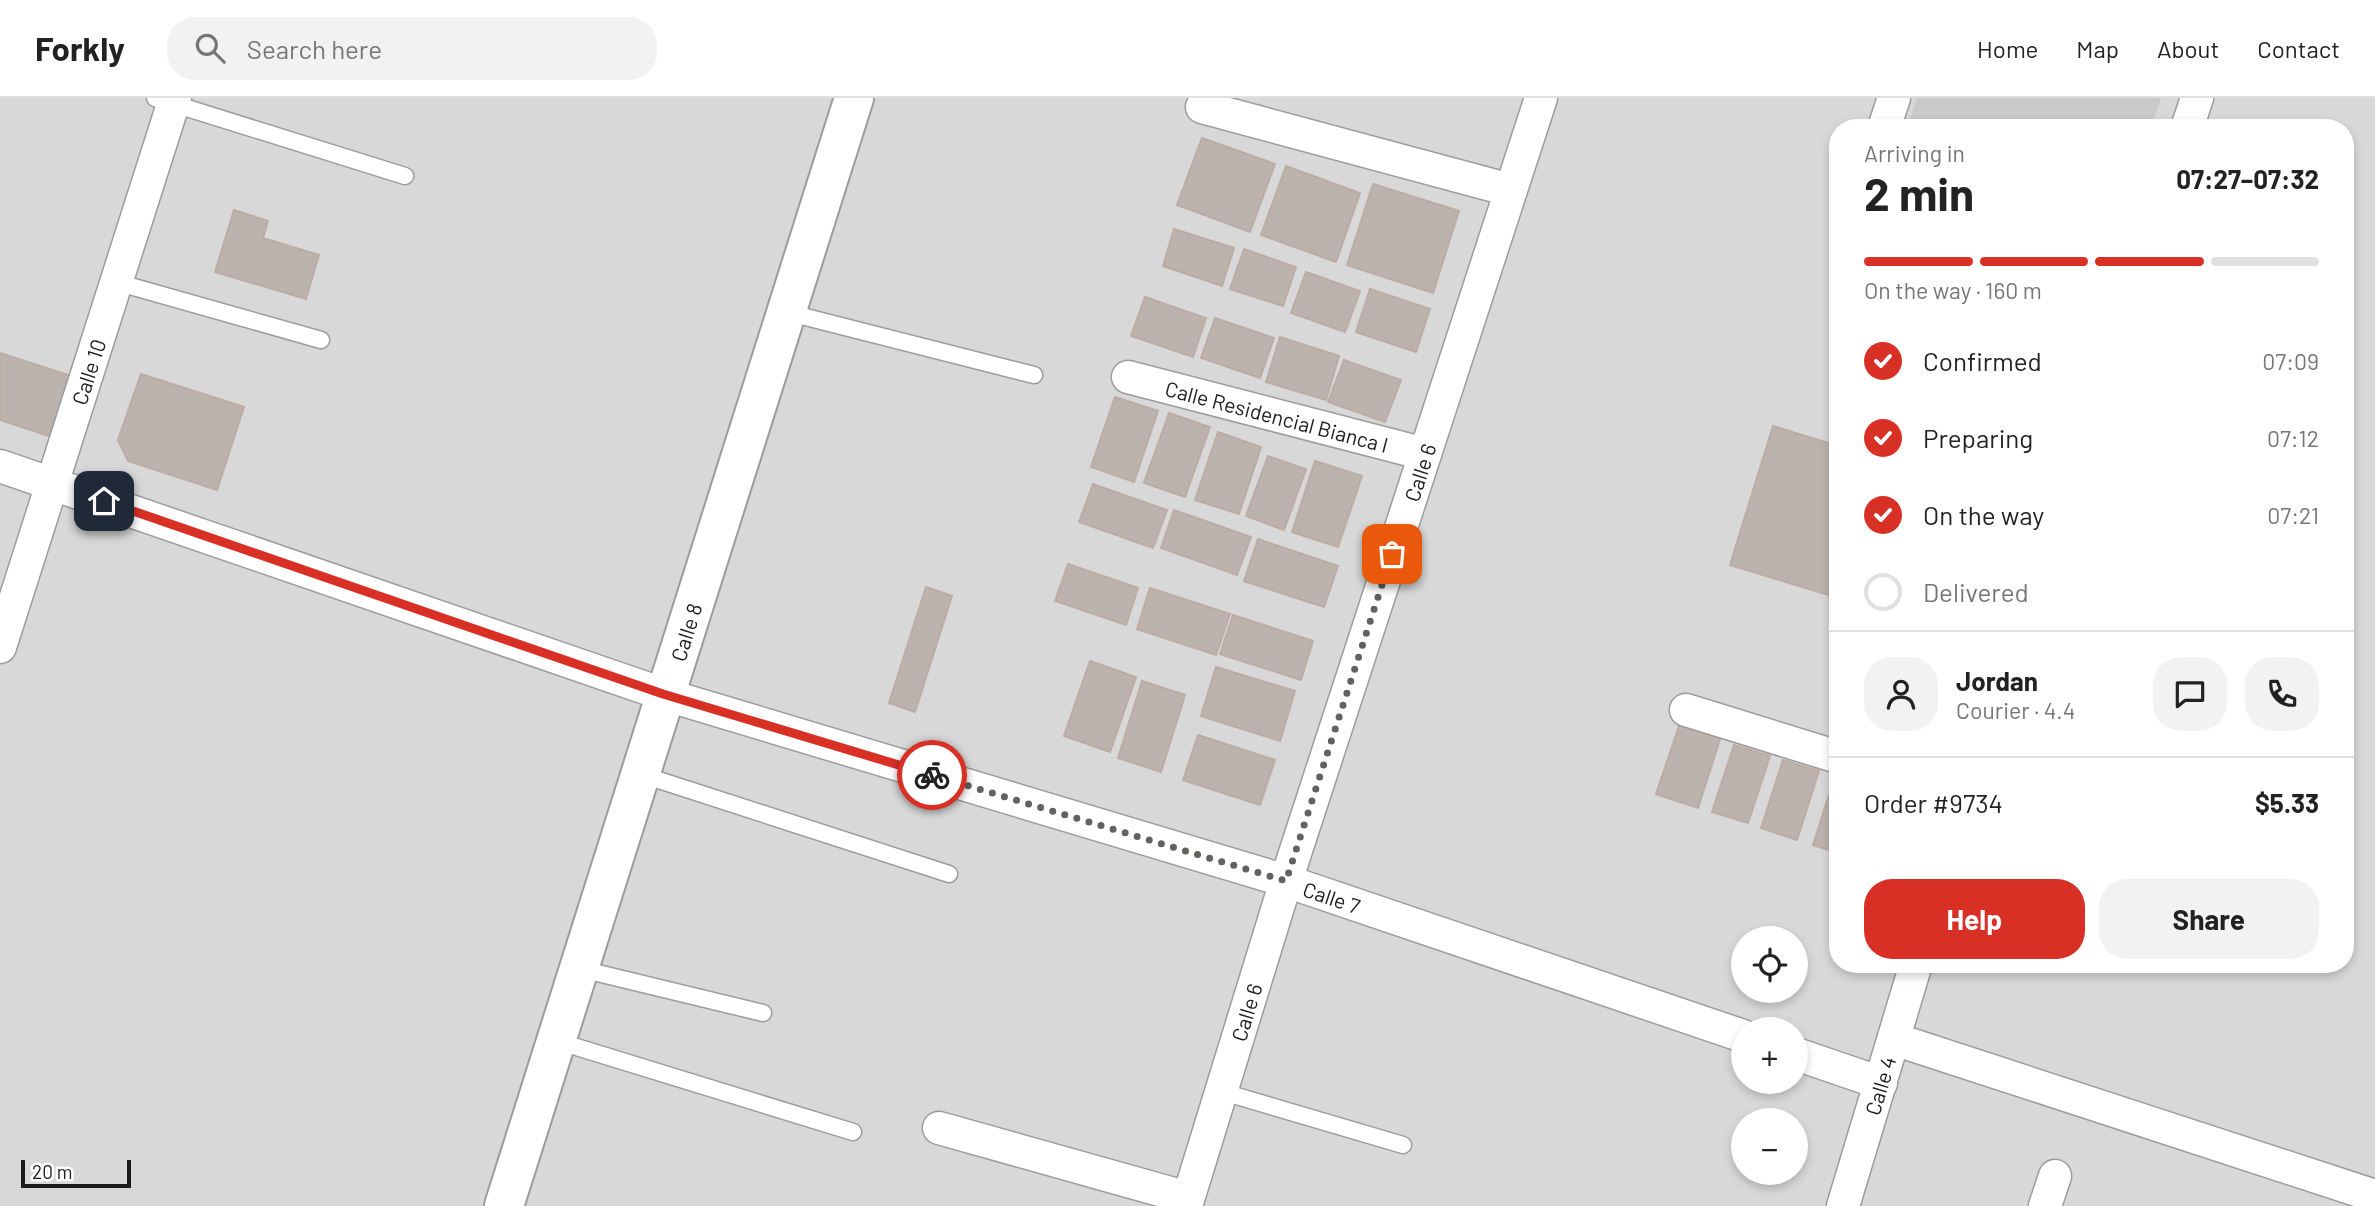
<!DOCTYPE html>
<html lang="en">
<head>
<meta charset="utf-8">
<style>
  :root { --surface:#fff; --page:#f2f2f2; --text:#222; --muted:#767676; --line:#e0e0e0; --accent:#d93025 }
  body { margin:0; font-family:Barlow,sans-serif; background:var(--page); color:var(--text); height:100vh; display:flex; flex-direction:column; font-size:26px; white-space:nowrap }
  * { box-sizing:border-box; margin:0 }
  p { font-size:23px; color:var(--muted) }
  .icon { flex:none; width:38px; height:38px; fill:none; stroke:currentColor; stroke-width:2; stroke-linecap:round; stroke-linejoin:round }
  .map { position:relative; flex:1; overflow:hidden }
  .panel { position:absolute; left:1829px; top:21px; width:525px; height:854px; display:flex; flex-direction:column; background:var(--surface); border-radius:28px; box-shadow:0 4px 10px #0003 }
  .panel>* { flex:none }
  .tools { position:absolute; left:1731px; top:828px; display:grid; gap:14px }
  .tools a { display:grid; place-items:center; width:77px; height:77px; border-radius:50%; background:var(--surface); box-shadow:0 4px 10px #0003; font-size:35px }
  .scale { position:absolute; left:21px; bottom:18px; width:110px; box-sizing:border-box; padding-left:7px; border:4px solid #1b1b1b; border-top:0; font-size:19px; line-height:24px; white-space:nowrap; color:#1b1b1b; -webkit-text-stroke:5px #fff; paint-order:stroke }
  .pin { position:absolute; display:grid; place-items:center; width:60px; height:60px; color:#fff; margin:-30px; border-radius:14px; box-shadow:0 4px 10px #0006 }
  .courier { position:absolute; display:grid; place-items:center; width:70px; height:70px; margin:-35px; border:5px solid #d93025; border-radius:50%; background:#fff; color:#222; box-shadow:0 2px 9px #0007 }
  .overview em { font-style:normal; font-weight:700 }
  .overview div { display:flex; flex-direction:column-reverse }
  .overview { display:flex; align-items:center; justify-content:space-between; height:119px; padding:0 35px }
  h1 { font-size:46px; font-weight:700; line-height:52px }
  .bar { display:grid; grid-template-columns:repeat(4,1fr); gap:10px 7px; align-content:center; height:84px; padding:0 35px }
  .bar i { height:9px; border-radius:5px; background:var(--line) }
  .bar .current { background:var(--accent) }
  .bar p { grid-column:span 4 }
  .line { display:flex; align-items:center; gap:18px; padding:0 35px; border-top:2px solid var(--line) }
  .line div { flex:1 }
  .round { display:grid; place-items:center; flex:none; width:74px; height:74px; border-radius:28px; background:var(--page) }
  ol { padding:0 35px; list-style:none }
  li { display:flex; align-items:center; gap:21px; height:77px }
  li p { margin-inline-start:auto }
  li .icon { padding:7px; border-radius:50%; background:var(--accent); color:#fff; stroke-width:4 }
  li:last-child { color:var(--muted) }
  li i { width:38px; height:38px; border:4px solid var(--line); border-radius:50% }
  .action { display:flex; gap:14px; margin-top:auto; padding:14px 35px }
  .action a { flex:1; height:80px; border-radius:28px; background:var(--accent); color:#fff; font-size:28px; font-weight:700; line-height:80px; text-align:center }
  .action a+a { background:var(--page); color:var(--text) }
  header { display:flex; align-items:center; gap:42px; box-sizing:border-box; height:98px; padding:0 35px; background:var(--surface); border-bottom:2px solid var(--line) }
  header strong { font-size:33px }
  nav { display:flex; gap:38px; margin-inline-start:auto; font-size:24px }
  .search { width:490px; height:63px; background:var(--page); display:flex; align-items:center; gap:18px; box-sizing:border-box; padding:0 24px; border-radius:28px; color:var(--muted); font-size:26px }
  .map>svg:first-child { display:block }
  .residential { fill:#d9d8d8; fill-rule:evenodd }
  .religious { fill:#c9c9c9 }
  .building { fill:#bcb2ae; stroke:#bcaca4; stroke-width:2 }
  .lines { fill:none; stroke-linecap:round; stroke-linejoin:round }
  .service-casing { stroke:#9c9c9c; stroke-width:19 }
  .minor-casing { stroke:#9c9c9c; stroke-width:35 }
  .tertiary-casing { stroke:#9c9c9c; stroke-width:42 }
  .service { stroke:#fff; stroke-width:16 }
  .minor { stroke:#fff; stroke-width:32 }
  .tertiary { stroke:#fff; stroke-width:38 }
  .done { stroke:#646260; stroke-width:7; stroke-dasharray:0 12.6 }
  .route { stroke:#d93025; stroke-width:9 }
  .labels { text-anchor:middle; dominant-baseline:central; stroke-width:5; stroke-linejoin:round; paint-order:stroke }
  .street-label { font-size:21px; fill:#1b1b1b; stroke:#fff }
</style>
</head>
<body>
<header>
<strong>Forkly</strong>
<div class="search"><svg class="icon" aria-label="search" viewBox="0 0 24 24"><circle cx="10" cy="10" r="6"/><path d="M15 15l6 6"/></svg>Search here</div>
<nav><a>Home</a><a>Map</a><a>About</a><a>Contact</a></nav>
</header>
<div class="map">
<svg width="2375" height="1108" viewBox="0 0 2375 1108">
  <rect width="100%" height="100%" fill="#ece7e1"/>
  <path class="residential" d="M0,0h2375v1108h-2375zM1838,30h507v836h-507zM1743,840h53v52h-53zM1743,931h53v53h-53zM1743,1022h53v52h-53z"/>
  <path class="religious" d="M1917,0h244l-10,30h-244z"/>
  <g class="building">
    <path d="M1202,40l73,26 -25,68 -73,-27z"/>
    <path d="M1286,68l74,27 -24,69 -75,-27z"/>
    <path d="M1373,86l86,27 -26,82 -86,-28z"/>
    <path d="M234,112l34,11 -5,17 56,17 -13,44 -91,-27z"/>
    <path d="M1174,131l60,19 -12,38 -59,-20z"/>
    <path d="M1244,151l52,18 -13,39 -53,-17z"/>
    <path d="M1306,174l54,19 -15,41 -54,-19z"/>
    <path d="M1370,191l60,20 -14,43 -60,-20z"/>
    <path d="M1145,199l61,21 -13,39 -62,-21z"/>
    <path d="M1215,220l59,20 -14,40 -59,-20z"/>
    <path d="M1280,239l59,19 -13,44 -60,-18z"/>
    <path d="M0,255l71,23 -19,61 -52,-17z"/>
    <path d="M1344,262l57,20 -16,42 -57,-20z"/>
    <path d="M141,276l103,33 -27,83 -89,-29 -10,-21z"/>
    <path d="M1115,299l43,14 -24,71 -43,-15z"/>
    <path d="M1169,315l41,14 -25,70 -41,-14z"/>
    <path d="M1773,328l65,20v152l-108,-33z"/>
    <path d="M1218,334l43,15 -22,67 -44,-14z"/>
    <path d="M1268,358l38,13 -22,61 -38,-14z"/>
    <path d="M1315,363l47,15 -24,71 -46,-15z"/>
    <path d="M1093,386l74,26 -14,38 -74,-26z"/>
    <path d="M1174,412l77,27 -14,38 -76,-27z"/>
    <path d="M1258,441l80,27 -14,41 -80,-26z"/>
    <path d="M1068,466l70,24 -12,37 -71,-24z"/>
    <path d="M926,489l26,9 -37,116 -26,-9z"/>
    <path d="M1150,490l80,26 -14,41 -79,-26z"/>
    <path d="M1233,517l80,26 -12,39 -81,-26z"/>
    <path d="M1090,563l46,16 -26,75 -46,-16z"/>
    <path d="M1216,569l79,24 -15,50 -79,-25z"/>
    <path d="M1142,583l43,14 -24,77 -43,-14z"/>
    <path d="M1680,625l41,13 -23,72 -42,-14z"/>
    <path d="M1198,637l77,25 -15,45 -77,-25z"/>
    <path d="M1734,647l36,11 -22,67 -36,-11z"/>
    <path d="M1783,662l36,11 -22,69 -36,-12z"/>
    <path d="M1836,675l2,1v79l-25,-8z"/>
  </g>
  <g class="lines">
    <defs>
      <g id="service">
        <path d="M155,0l250,78"/>
        <path d="M116,184l205,58"/>
        <path d="M786,214l248,63"/>
        <path d="M640,676l309,100"/>
        <path d="M581,871l182,44"/>
        <path d="M557,943l296,91"/>
        <path d="M1223,994l180,53"/>
      </g>
      <g id="minor">
        <path d="M1202,9l308,83"/>
        <path d="M1884,30l10,-30"/>
        <path d="M2187,30l10,-30"/>
        <path id="s1" d="M1128,279l297,77"/>
        <path id="s2" d="M0,368l663,228 623,187 457,155"/>
        <path id="s3" d="M0,549l175,-549"/>
        <path d="M1686,612l152,47"/>
        <path d="M1894,941l481,157"/>
        <path d="M1796,956l85,29"/>
        <path d="M939,1030l249,70"/>
        <path id="s4" d="M1186,1108l100,-325 255,-783"/>
        <path id="s5" d="M1843,1108l73,-242"/>
        <path d="M2045,1108l10,-30"/>
      </g>
      <g id="tertiary">
        <path id="s6" d="M504,1108l350,-1108"/>
      </g>
    </defs>
    <use href="#service" class="service-casing"/>
    <use href="#minor" class="minor-casing"/>
    <use href="#tertiary" class="tertiary-casing"/>
    <use href="#service" class="service"/>
    <use href="#minor" class="minor"/>
    <use href="#tertiary" class="tertiary"/>
  </g>
  <g class="lines">
    <path class="done" d="M932,677l354,106 106,-327"/>
    <path class="route" d="M104,403l559,193 269,81"/>
  </g>
  <g class="labels">
    <g class="street-label">
      <text stroke="none"><textPath href="#s3" startOffset="289">Calle 10</textPath></text>
      <text stroke="none"><textPath href="#s1" startOffset="154">Calle Residencial Bianca I</textPath></text>
      <text stroke="none"><textPath href="#s4" startOffset="770">Calle 6</textPath></text>
      <text stroke="none"><textPath href="#s6" startOffset="602">Calle 8</textPath></text>
      <text stroke="none"><textPath href="#s2" startOffset="1400">Calle 7</textPath></text>
      <text stroke="none"><textPath href="#s4" startOffset="203">Calle 6</textPath></text>
      <text stroke="none"><textPath href="#s5" startOffset="126">Calle 4</textPath></text>
    </g>
  </g>
</svg>
<div class="tools">
<a><svg class="icon" aria-label="locate" viewBox="0 0 24 24"><circle cx="12" cy="12" r="6"/><path d="M12 2v4M12 18v4M2 12h4M18 12h4"/></svg></a>
<a>+</a>
<a>−</a>
</div>
<div class="scale">20 m</div>
<div class="pin" style="left:1392px;top:456px;background:#ea580c"><svg class="icon" aria-label="bag" viewBox="0 0 24 24"><path d="M5 8h14l-1 12H6zM9 8a3 3 0 0 1 6 0"/></svg></div>
<div class="pin" style="left:104px;top:403px;background:#1f2937"><svg class="icon" aria-label="home" viewBox="0 0 24 24"><path d="M3 11l9-7 9 7M6 9v11h12V9"/></svg></div>
<div class="courier" style="left:932px;top:677px"><svg class="icon" aria-label="bike" viewBox="0 0 24 24"><circle cx="6" cy="16" r="4"/><circle cx="18" cy="16" r="4"/><path d="M6 16l4-8h5l3 8M10 8l3 8H6M13 5h3"/></svg></div>
<section class="panel">
<div class="overview"><div><h1>2 min</h1><p>Arriving in</p></div><em>07:27–07:32</em></div>
<div class="bar"><i class="current"></i><i class="current"></i><i class="current"></i><i></i><p>On the way · 160 m</p></div>
<ol>
<li><svg class="icon" aria-label="check" viewBox="0 0 24 24"><path d="M5 12l5 5 9-10"/></svg>Confirmed<p>07:09</p></li>
<li><svg class="icon" aria-label="check" viewBox="0 0 24 24"><path d="M5 12l5 5 9-10"/></svg>Preparing<p>07:12</p></li>
<li><svg class="icon" aria-label="check" viewBox="0 0 24 24"><path d="M5 12l5 5 9-10"/></svg>On the way<p>07:21</p></li>
<li><i></i>Delivered</li>
</ol>
<div class="line" style="height:126px"><a class="round"><svg class="icon" aria-label="person" viewBox="0 0 24 24"><circle cx="12" cy="8" r="4"/><path d="M4 21q1-7 8-7t8 7"/></svg></a><div><b>Jordan</b><p>Courier · 4.4</p></div><a class="round"><svg class="icon" aria-label="chat" viewBox="0 0 24 24"><path d="M4 5h16v11H9l-5 4z"/></svg></a><a class="round"><svg class="icon" aria-label="phone" viewBox="0 0 24 24"><path d="M5 4h4l2 5-3 2q2 4 5 5l2-3 5 2v4C11 20 4 13 5 4z"/></svg></a></div>
<div class="line" style="height:91px"><div>Order #9734</div><b>$5.33</b></div>
<div class="action"><a>Help</a><a>Share</a></div>
</section>
</div>
</body>
</html>
